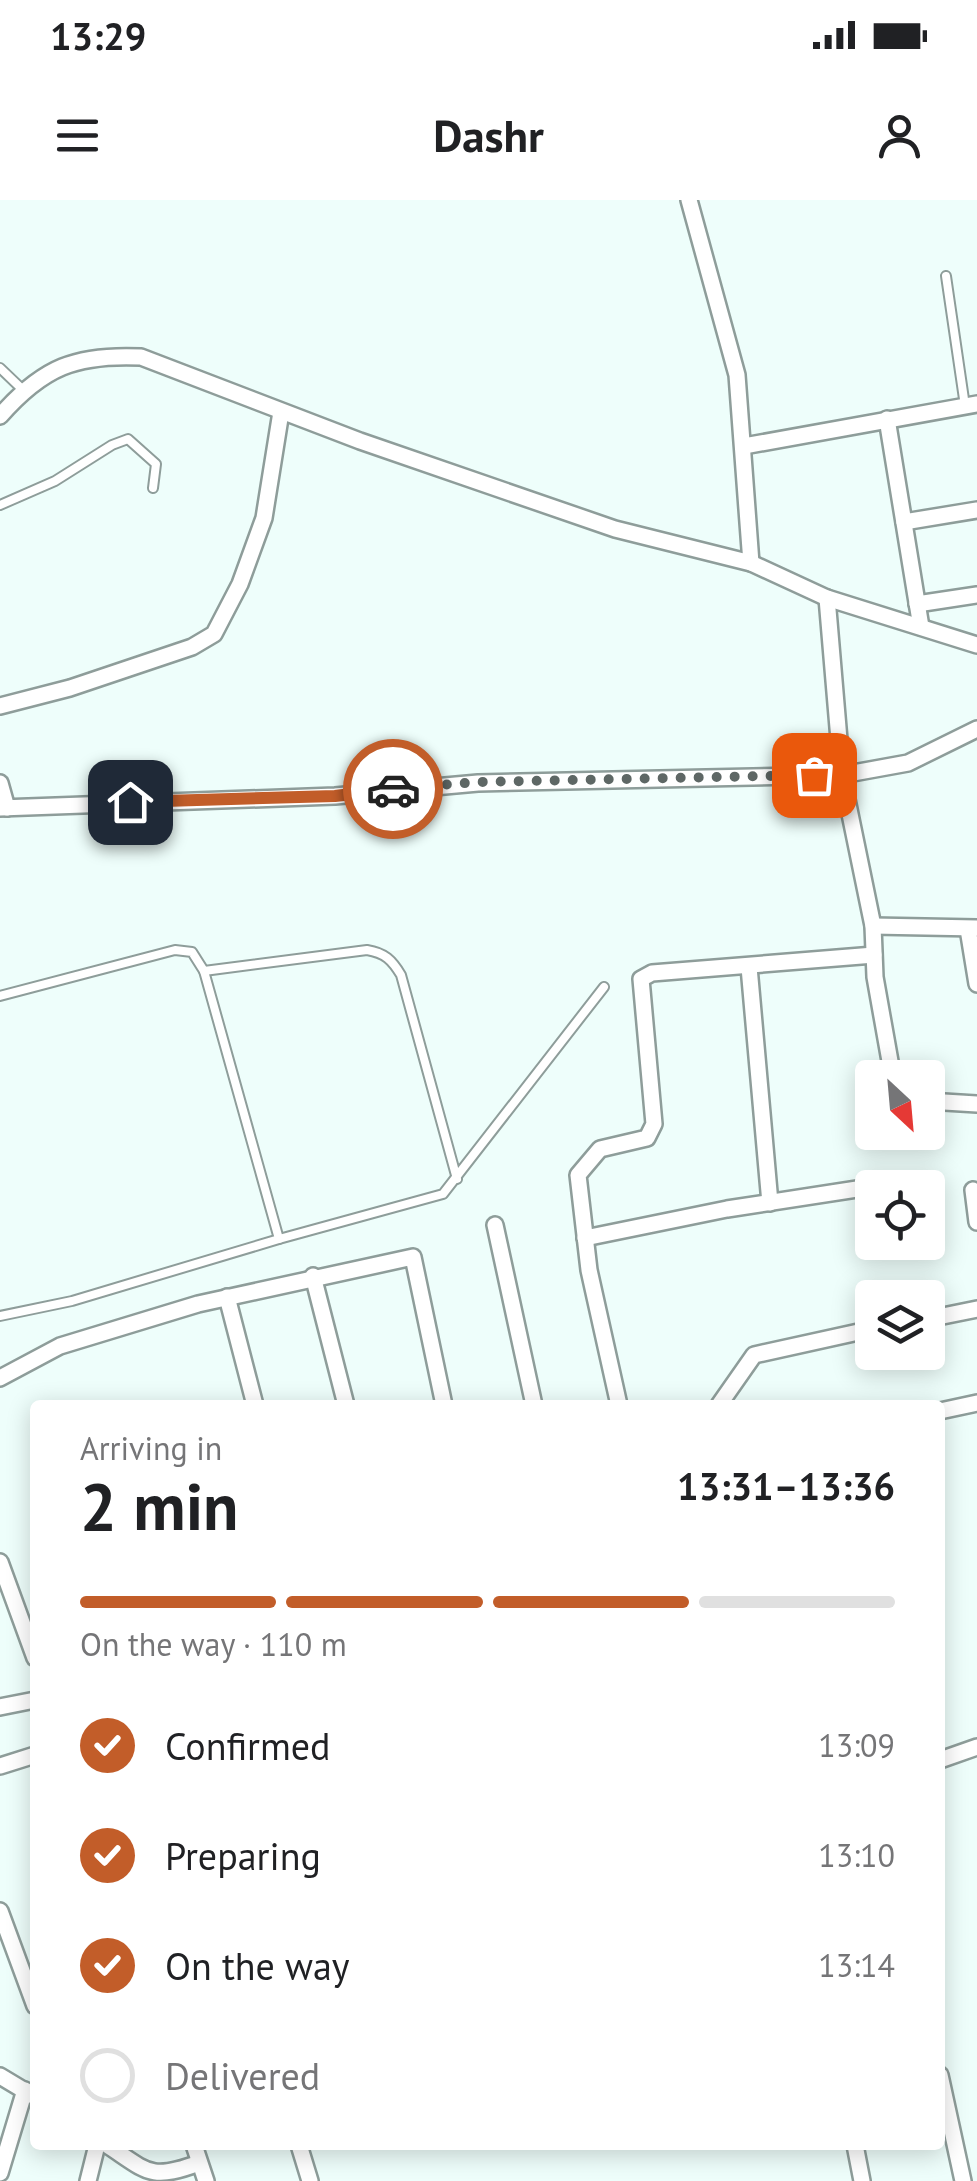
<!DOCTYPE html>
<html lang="en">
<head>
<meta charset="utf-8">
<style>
  :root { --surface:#fff; --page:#f2f2f2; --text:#202124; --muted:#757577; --line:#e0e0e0; --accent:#c25d29 }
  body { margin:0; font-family:"PT Sans",sans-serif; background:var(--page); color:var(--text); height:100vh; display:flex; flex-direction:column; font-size:38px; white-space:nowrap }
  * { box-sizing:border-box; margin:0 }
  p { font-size:32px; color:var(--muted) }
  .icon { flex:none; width:55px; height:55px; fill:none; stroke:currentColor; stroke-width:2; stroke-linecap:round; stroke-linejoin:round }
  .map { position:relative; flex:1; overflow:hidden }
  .panel { position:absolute; left:30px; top:1200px; width:915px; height:750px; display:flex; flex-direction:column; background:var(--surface); border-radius:10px; box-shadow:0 5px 25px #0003 }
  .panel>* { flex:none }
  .needle { width:65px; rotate:154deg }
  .buttons { position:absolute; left:855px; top:860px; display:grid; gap:20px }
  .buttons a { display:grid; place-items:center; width:90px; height:90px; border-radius:10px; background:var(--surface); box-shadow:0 5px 25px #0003; font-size:50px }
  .pin { position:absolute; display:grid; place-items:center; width:85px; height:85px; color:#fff; margin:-42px; border-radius:20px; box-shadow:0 5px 15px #0006 }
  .courier { position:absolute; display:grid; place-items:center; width:100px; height:100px; margin:-50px; border:8px solid #c25d29; border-radius:50%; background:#fff; color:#222; box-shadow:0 2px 12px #0007 }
  .summary em { font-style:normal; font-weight:700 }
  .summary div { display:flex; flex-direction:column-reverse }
  .summary { display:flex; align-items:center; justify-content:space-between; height:170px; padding:0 50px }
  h1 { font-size:65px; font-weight:700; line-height:75px }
  .bar { display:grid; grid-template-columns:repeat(4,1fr); gap:15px 10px; align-content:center; height:120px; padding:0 50px }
  .bar i { height:12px; border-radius:8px; background:var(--line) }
  .bar .active { background:var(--accent) }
  .bar p { grid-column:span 4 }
  ol { padding:0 50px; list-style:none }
  li { display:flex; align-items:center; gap:30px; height:110px }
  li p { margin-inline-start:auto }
  li .icon { padding:10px; border-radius:50%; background:var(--accent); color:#fff; stroke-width:4 }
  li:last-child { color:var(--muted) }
  li i { width:55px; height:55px; border:5px solid var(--line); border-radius:50% }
  .status { display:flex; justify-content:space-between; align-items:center; height:70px; padding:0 50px; background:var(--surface); direction:ltr }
  .status svg { height:28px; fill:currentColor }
  header { display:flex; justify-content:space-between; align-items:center; height:130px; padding:0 50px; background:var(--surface); font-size:45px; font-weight:700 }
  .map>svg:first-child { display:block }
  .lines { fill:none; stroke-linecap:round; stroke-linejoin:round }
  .lane-casing { stroke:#8e9d9a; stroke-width:12 }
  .street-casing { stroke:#8e9d9a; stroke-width:20 }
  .lane { stroke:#fff; stroke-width:8 }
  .street { stroke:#fff; stroke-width:15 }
  .done { stroke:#5e6765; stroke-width:10; stroke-dasharray:0 18 }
  .route { stroke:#c25d29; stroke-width:12 }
</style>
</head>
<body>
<div class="status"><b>13:29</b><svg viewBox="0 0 49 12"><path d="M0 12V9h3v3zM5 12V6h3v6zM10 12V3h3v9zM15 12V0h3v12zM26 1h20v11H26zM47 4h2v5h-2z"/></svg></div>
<header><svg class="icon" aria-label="menu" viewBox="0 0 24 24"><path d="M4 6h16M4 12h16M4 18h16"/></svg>Dashr<svg class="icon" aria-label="person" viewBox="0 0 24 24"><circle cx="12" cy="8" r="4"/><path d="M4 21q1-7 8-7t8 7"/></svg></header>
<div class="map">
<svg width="977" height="1981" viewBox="0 0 977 1981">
  <rect width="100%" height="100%" fill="#eefefb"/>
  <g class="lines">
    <defs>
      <g id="lane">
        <path d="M946,76l19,130"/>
        <path d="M0,168l23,22"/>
        <path d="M0,305l55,-24 57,-36 16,-6 28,25 -3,24"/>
        <path d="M204,771l163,-21c18,3 25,10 34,25l56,204"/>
        <path d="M0,796l175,-46 17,2 12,19 75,268 -207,62 -72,15"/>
        <path d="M279,1039l164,-45 161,-207"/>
      </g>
      <g id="street">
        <path d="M0,216c43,-49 76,-62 141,-59l219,84 255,88 136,34 -14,-188 -48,-175"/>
        <path d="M887,219l34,208"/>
        <path d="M744,246l233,-42"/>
        <path d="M904,322l73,-12"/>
        <path d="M751,363l76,35 150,47"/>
        <path d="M827,398l15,177 31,151 2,51 18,101"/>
        <path d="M917,404l60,-9"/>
        <path d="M0,506l70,-18 122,-41 22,-13 26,-50 24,-66 17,-106"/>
        <path d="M0,583l7,25"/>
        <path d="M0,608l335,-12 143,-13 364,-8 66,-12 69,-34"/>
        <path d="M873,726l104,2"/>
        <path d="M968,729l9,55"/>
        <path d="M749,767l21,236"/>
        <path d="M928,901l49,3"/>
        <path d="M973,990l4,32"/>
        <path d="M495,1025l39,180"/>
        <path d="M585,1038l142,-29 182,-28"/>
        <path d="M313,1076l33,129"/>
        <path d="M227,1097l28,108"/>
        <path d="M928,1119l49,-10"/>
        <path d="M0,1178l60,-32 138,-42 215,-47 31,148"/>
        <path d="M619,1205l-30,-135 -11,-95 22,-26 47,-11 7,-14 -13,-145 11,-6 222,-18"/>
        <path d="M719,1205l35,-50 118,-26"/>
        <path d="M940,1211l37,-8"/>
        <path d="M0,1362l35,96"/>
        <path d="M0,1507l35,-7"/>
        <path d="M940,1560l37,-13"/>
        <path d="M0,1566l35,-11"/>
        <path d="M0,1711l35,95"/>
        <path d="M940,1875l23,106"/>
        <path d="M0,1876l35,21"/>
        <path d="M107,1945c41,27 43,36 92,18"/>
        <path d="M194,1945l12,36"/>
        <path d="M299,1945l11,36"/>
        <path d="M855,1945l7,36"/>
        <path d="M0,1973l25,-83"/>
        <path d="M88,1981l9,-36"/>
      </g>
    </defs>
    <use href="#lane" class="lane-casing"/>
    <use href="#street" class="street-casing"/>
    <use href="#lane" class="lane"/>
    <use href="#street" class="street"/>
  </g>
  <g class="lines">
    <path class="done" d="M393,589l85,-7 336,-7"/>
    <path class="route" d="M130,602l205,-6 58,-7"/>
  </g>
</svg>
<div class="buttons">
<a><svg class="needle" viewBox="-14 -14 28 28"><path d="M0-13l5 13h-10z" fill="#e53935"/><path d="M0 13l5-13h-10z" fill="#757577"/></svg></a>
<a><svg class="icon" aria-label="locate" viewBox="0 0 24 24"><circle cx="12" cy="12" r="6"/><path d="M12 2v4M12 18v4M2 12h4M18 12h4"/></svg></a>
<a><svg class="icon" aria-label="layers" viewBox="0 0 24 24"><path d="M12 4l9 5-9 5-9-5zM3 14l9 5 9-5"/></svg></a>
</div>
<div class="pin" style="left:814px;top:575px;background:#ea580c"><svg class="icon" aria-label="bag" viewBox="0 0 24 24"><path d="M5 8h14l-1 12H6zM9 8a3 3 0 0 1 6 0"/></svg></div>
<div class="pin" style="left:130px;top:602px;background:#1f2937"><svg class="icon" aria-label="home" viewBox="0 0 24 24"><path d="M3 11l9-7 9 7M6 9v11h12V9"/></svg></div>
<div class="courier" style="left:393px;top:589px"><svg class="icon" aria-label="car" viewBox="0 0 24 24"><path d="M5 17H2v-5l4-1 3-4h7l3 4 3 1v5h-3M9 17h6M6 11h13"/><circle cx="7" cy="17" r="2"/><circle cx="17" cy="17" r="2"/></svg></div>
<section class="panel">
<div class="summary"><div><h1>2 min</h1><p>Arriving in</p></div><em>13:31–13:36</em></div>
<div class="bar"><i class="active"></i><i class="active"></i><i class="active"></i><i></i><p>On the way · 110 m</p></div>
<ol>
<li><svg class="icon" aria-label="check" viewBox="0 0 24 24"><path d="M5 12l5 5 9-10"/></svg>Confirmed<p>13:09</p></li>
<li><svg class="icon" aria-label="check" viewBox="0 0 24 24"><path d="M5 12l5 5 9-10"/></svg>Preparing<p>13:10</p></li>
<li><svg class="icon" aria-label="check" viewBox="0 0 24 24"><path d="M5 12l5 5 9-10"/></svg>On the way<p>13:14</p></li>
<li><i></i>Delivered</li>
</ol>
</section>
</div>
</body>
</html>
